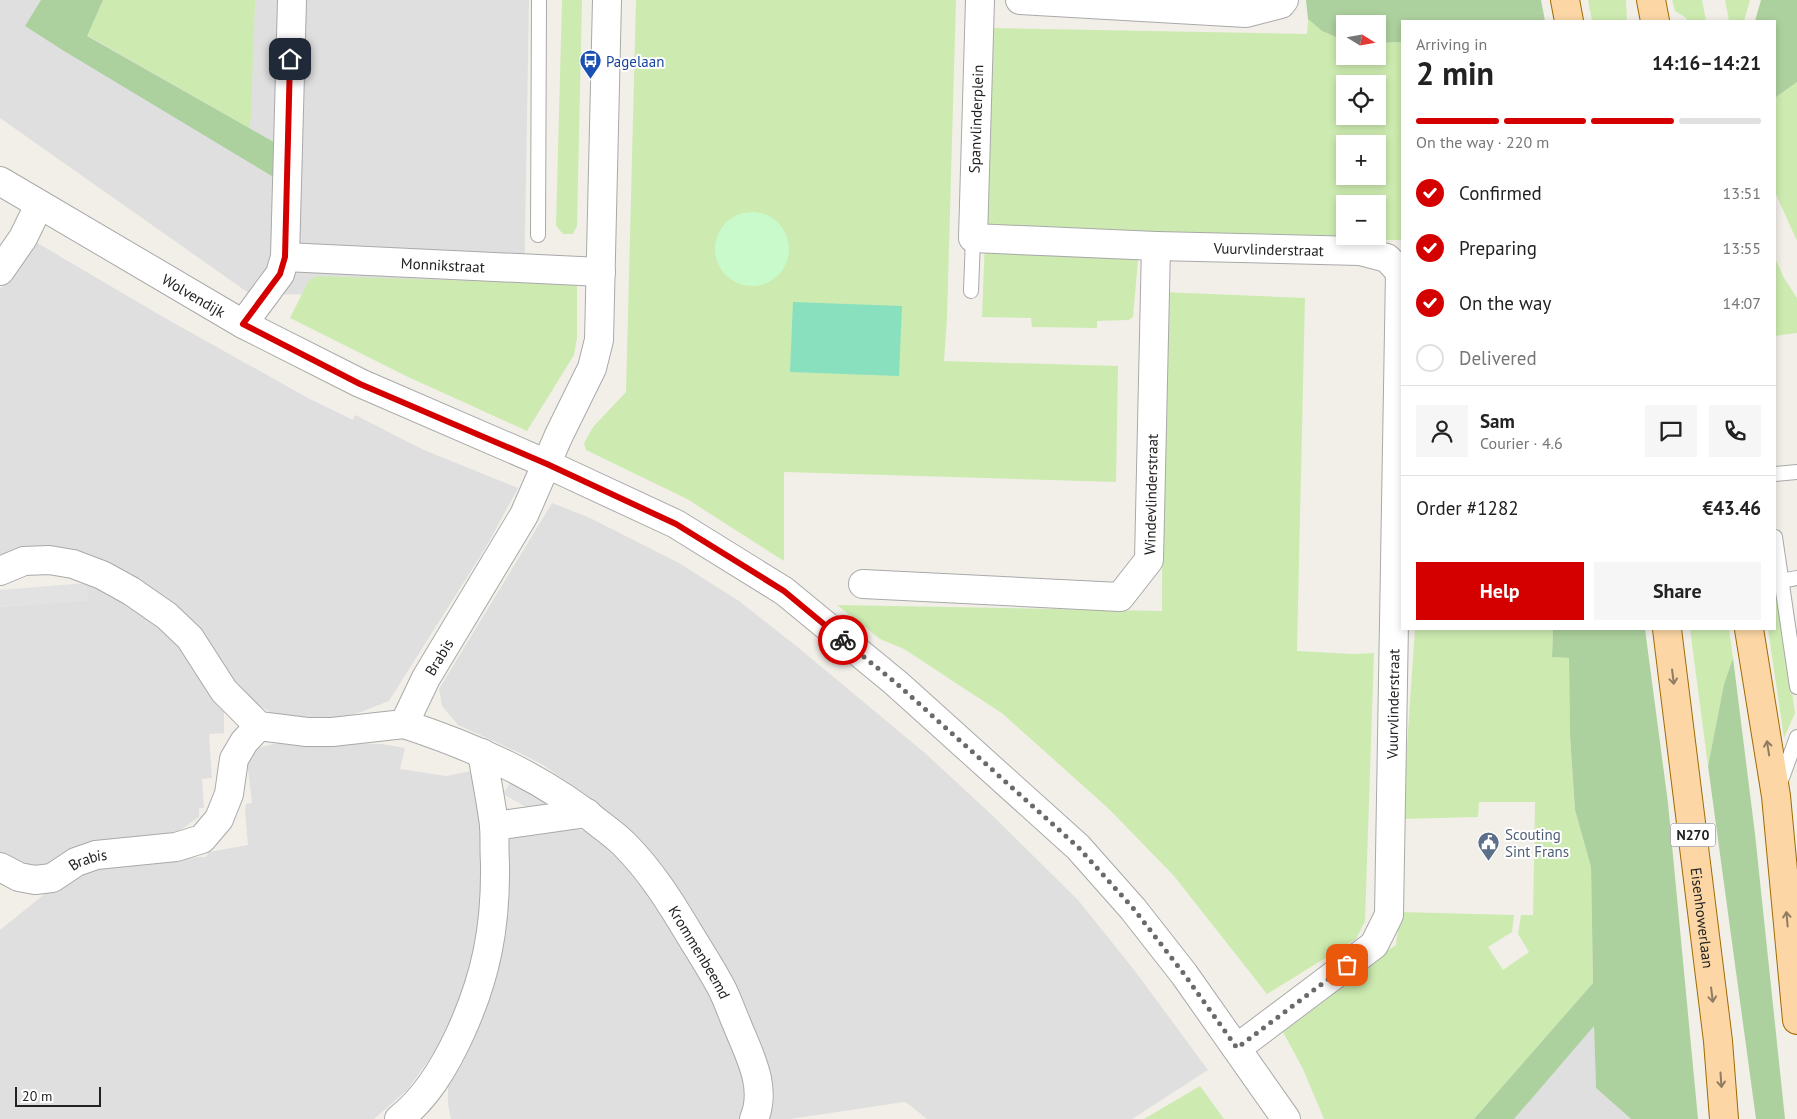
<!DOCTYPE html>
<html lang="en">
<head>
<meta charset="utf-8">
<style>
  :root { --surface:#fff; --page:#f6f6f6; --text:#222; --muted:#767676; --line:#e0e0e0; --accent:#d40000 }
  body { margin:0; font-family:"PT Sans",sans-serif; background:var(--page); color:var(--text); height:100vh; display:flex; flex-direction:column; font-size:19px; white-space:nowrap }
  * { box-sizing:border-box; margin:0 }
  p { font-size:16px; color:var(--muted) }
  .icon { flex:none; width:28px; height:28px; fill:none; stroke:currentColor; stroke-width:2; stroke-linecap:round; stroke-linejoin:round }
  .map { position:relative; flex:1; overflow:hidden }
  .sheet { position:absolute; left:1401px; top:20px; width:375px; height:610px; display:flex; flex-direction:column; background:var(--surface); border-radius:0px; box-shadow:0 2px 8px #0003 }
  .sheet>* { flex:none }
  .needle { width:32px; rotate:101deg }
  .controls { position:absolute; left:1336px; top:15px; display:grid; gap:10px }
  .controls a { display:grid; place-items:center; width:50px; height:50px; border-radius:0px; background:var(--surface); box-shadow:0 2px 8px #0003; font-size:25px }
  .scale { position:absolute; left:15px; bottom:12px; width:86px; box-sizing:border-box; padding-left:5px; border:2px solid #222; border-top:0; font-size:14px; line-height:18px; white-space:nowrap; color:#222; -webkit-text-stroke:4px #fff; paint-order:stroke }
  .pin { position:absolute; display:grid; place-items:center; width:42px; height:42px; color:#fff; margin:-21px; border-radius:10px; box-shadow:0 2px 8px #0006 }
  .courier { position:absolute; display:grid; place-items:center; width:50px; height:50px; margin:-25px; border:4px solid #d40000; border-radius:50%; background:#fff; color:#222; box-shadow:0 1px 6px #0007 }
  .headline em { font-style:normal; font-weight:700 }
  .headline div { display:flex; flex-direction:column-reverse }
  .headline { display:flex; align-items:center; justify-content:space-between; height:85px; padding:0 15px }
  h1 { font-size:32px; font-weight:700; line-height:38px }
  .bar { display:grid; grid-template-columns:repeat(4,1fr); gap:8px 5px; align-content:center; height:60px; padding:0 15px }
  .bar i { height:6px; border-radius:4px; background:var(--line) }
  .bar .selected { background:var(--accent) }
  .bar p { grid-column:span 4 }
  .line { display:flex; align-items:center; gap:12px; padding:0 15px; border-top:1px solid var(--line) }
  .line div { flex:1 }
  .round { display:grid; place-items:center; flex:none; width:52px; height:52px; border-radius:0px; background:var(--page) }
  ol { padding:0 15px; list-style:none }
  li { display:flex; align-items:center; gap:15px; height:55px }
  li p { margin-inline-start:auto }
  li .icon { padding:5px; border-radius:50%; background:var(--accent); color:#fff; stroke-width:4 }
  li:last-child { color:var(--muted) }
  li i { width:28px; height:28px; border:2px solid var(--line); border-radius:50% }
  .button { display:flex; gap:10px; margin-top:auto; padding:10px 15px }
  .button a { flex:1; height:58px; border-radius:0px; background:var(--accent); color:#fff; font-size:20px; font-weight:700; line-height:58px; text-align:center }
  .button a+a { background:var(--page); color:var(--text) }
  .map>svg:first-child { display:block }
  .residential { fill:#e0dfdf }
  .grass { fill:#cdebb0; fill-rule:evenodd }
  .forest { fill:#add19e }
  .park { fill:#c8facc }
  .pitch { fill:#88e0be }
  .parking { fill:#e2e2e2 }
  .lines { fill:none; stroke-linecap:round; stroke-linejoin:round }
  .service-casing { stroke:#a9a9a9; stroke-width:16 }
  .minor-casing { stroke:#a9a9a9; stroke-width:30 }
  .tertiary-casing { stroke:#a9a9a9; stroke-width:30 }
  .primary-casing { stroke:#a06b00; stroke-width:30 }
  .service { stroke:#fff; stroke-width:14 }
  .minor { stroke:#fff; stroke-width:28 }
  .tertiary { stroke:#fff; stroke-width:28 }
  .primary { stroke:#fcd6a4; stroke-width:28 }
  .oneway { stroke:#8f7c63 }
  .done { stroke:#6b6a68; stroke-width:5; stroke-dasharray:0 9 }
  .route { stroke:#d40000; stroke-width:6 }
  .labels { text-anchor:middle; dominant-baseline:central; stroke-width:4; stroke-linejoin:round; paint-order:stroke }
  .shield { fill:#fff; stroke:#646464; stroke-width:1 }
  .shield-label { font-size:14px; font-weight:bold; fill:#222 }
  .transit-label { font-size:15px; fill:#164399; stroke:#fff; text-anchor:start }
  .street-label { font-size:15px; fill:#222; stroke:#fff }
  .service-label { font-size:15px; fill:#4e5e75; stroke:#fff; text-anchor:start }
</style>
</head>
<body>
<div class="map">
<svg width="1797" height="1119" viewBox="0 0 1797 1119">
  <rect width="100%" height="100%" fill="#f2efe9"/>
  <g class="residential">
    <path d="M0,0h529l-5,297 -274,-3 -250,-176z"/>
    <path d="M34,241l124,73 150,84 45,22 2,-5 69,35 94,38 -32,59 -97,154 -28,11 -31,9 -50,-4 -35,-19 -90,-103 -155,-37v-269l15,-15z"/>
    <path d="M552,503l38,15 89,45 60,38 61,48 126,105 67,62 85,84 57,71 73,99 -76,49h-205l-20,-16 -3,-1 -114,17h-22l5,-12 1,-11 -3,-13 -38,-97 -42,-79 -31,-42 -42,-43 -34,-29 -41,-28 -21,-11 -64,-29 -16,-19 -3,-17z"/>
    <path d="M87,583l17,4 59,35 56,78 5,11v22l-15,1 3,44 -10,1 2,29h-5v9l-16,11 -12,7 -116,27 -16,7 -14,-2 -25,-12v-248l87,-7z"/>
    <path d="M286,741l96,3 23,4 -5,21 46,7 25,-5 4,18 8,60 1,82 -31,96 -46,63 -33,29h-374v-189l57,-46 32,-19 60,-6 57,-2 3,-5 39,-7 -3,-34 1,-7 6,-1 -5,-42 5,-8 9,-6z"/>
    <path d="M566,825l30,10 24,19 44,55 56,106 27,74 -4,24 -4,6h-288l-3,-15v-17l2,-10 28,-52 16,-42 10,-41 3,-32 1,-68 5,-6z"/>
    <path d="M1594,1025l2,63 35,31h-117z"/>
  </g>
  <g class="grass">
    <path d="M103,0h152l-4,116 -2,12 -162,-93z"/>
    <path d="M562,0h20l-5,226 -4,8h-10l-7,-8z"/>
    <path d="M636,0h320l-9,318 -3,43 174,5 -2,116 -332,-10v89l-97,-62 -101,-49 -2,-7 9,-16 33,-35z"/>
    <path d="M1588,0h38l1,21h-35z"/>
    <path d="M1672,0h30l4,21h-19l-1,-3 -11,-7z"/>
    <path d="M1725,0h25l-6,21h-15z"/>
    <path d="M1308,19l14,12 23,10v15h33v-13l24,-1v198l-262,-2 -7,79 -4,3 -32,1v7l-65,-1 -1,-9 -49,-1 11,-289 314,6zM1345,84h33v32h-33zM1345,144h33v32h-33zM1345,204h33v32h-33z"/>
    <path d="M1797,82v159l-22,-49v-94z"/>
    <path d="M1775,258l9,20 13,20v35l-22,3z"/>
    <path d="M318,276l259,8v54l-3,17 -47,76 -121,-55 -116,-58 19,-38z"/>
    <path d="M1163,292l142,6 -8,353 56,3 21,-1 -9,268 -9,18 -89,55 -93,-118 -65,-67 -106,-95 -99,-65 -24,-10 -43,-34 325,6z"/>
    <path d="M1775,568l20,145 -11,25 -16,-109h7z"/>
    <path d="M1415,629h138l-1,28 17,1 1,78 5,74 16,57 2,116 -119,136h-150l-21,-50 -20,-37 43,-32 14,-19 56,-36 4,-33 114,3 -2,17 -24,15 15,23 26,-18 -11,-18 3,-19h12l2,-113h-56l-1,15 -76,2z"/>
    <path d="M1690,629h39l4,29 -9,26 -16,82z"/>
    <path d="M1200,1086l24,33h-80z"/>
  </g>
  <g class="forest">
    <path d="M41,0h62l-16,36 199,113 -1,35 -221,-133 -39,-25z"/>
    <path d="M1306,0h235l4,21h-143v21l-24,1v-19h-33v17l-23,-10 -14,-12z"/>
    <path d="M1761,0h36v82l-22,16v-77h-20z"/>
    <path d="M1553,629h92l23,174 30,316h-67l-35,-31 -2,-62 -80,93h-40l119,-136 -2,-116 -16,-57 -5,-74 -1,-78 -17,-1z"/>
    <path d="M1733,658l22,176 30,285h-29l-48,-353 16,-82z"/>
  </g>
  <circle class="park" cx="752" cy="249" r="37"/>
  <path class="pitch" d="M793,302l109,4 -3,70 -109,-4z"/>
  <g class="parking">
    <path d="M87,583l1,17 -88,7v-17z"/>
    <path d="M514,777l36,21 -10,17 -37,-21z"/>
  </g>
  <g class="lines">
    <defs>
      <g id="service">
        <path d="M538,235l1,-235"/>
        <path d="M971,291l2,-53"/>
        <path d="M1775,474l22,-2"/>
        <path d="M1775,537l22,150"/>
        <path d="M1781,581l16,-3"/>
        <path d="M1779,786l18,-49"/>
      </g>
      <g id="minor">
        <path id="s1" d="M980,0l-7,238 183,8 204,5 27,7 13,14 -11,643 -15,30 -137,103"/>
        <path d="M1020,0l226,13 35,-9 3,-4"/>
        <path id="s2" d="M285,257l316,15"/>
        <path d="M0,271l23,-33 16,-33"/>
        <path d="M243,324l37,-50 5,-17 7,-257"/>
        <path id="s3" d="M0,571l24,-10 25,-1 24,4 29,11 29,16 36,25 23,22 34,53 35,35 48,6h25l72,-8 22,-46 98,-163 35,-80 33,-67 7,-28 8,-340"/>
        <path id="s4" d="M863,584l257,13 29,-37 7,-314"/>
        <path id="s5" d="M404,724c70,23 139,53 197,101 8,6 16,12 23,19 27,27 47,59 66,91 11,18 22,35 31,52 6,11 10,24 15,35 12,31 32,64 18,97"/>
        <path d="M494,826l93,-13"/>
        <path id="s6" d="M0,867l19,10 16,3 17,-2 24,-16 20,-7 80,-8 26,-8 17,-20 10,-25 5,-35 10,-17 15,-16"/>
        <path d="M399,1119c27,-21 45,-51 60,-83 27,-58 37,-108 36,-173 -1,-13 0,-26 -1,-38 -3,-24 -8,-48 -12,-72"/>
      </g>
      <g id="tertiary">
        <path id="s7" d="M0,181l243,143 117,59 187,81 129,60 108,67 112,92 182,164 55,62 51,65 102,145"/>
      </g>
      <g id="primary">
        <path d="M1565,0l4,21"/>
        <path d="M1651,0l4,21"/>
        <path id="s8" d="M1667,629l51,412 6,78"/>
        <path d="M1749,629l27,167 21,224"/>
      </g>
    </defs>
    <use href="#service" class="service-casing"/>
    <use href="#minor" class="minor-casing"/>
    <use href="#tertiary" class="tertiary-casing"/>
    <use href="#primary" class="primary-casing"/>
    <use href="#service" class="service"/>
    <use href="#minor" class="minor"/>
    <use href="#tertiary" class="tertiary"/>
    <use href="#primary" class="primary"/>
  </g>
  <defs><path id="oneway-shaft" d="M-6 0H5M1.5-3L5.5 0L1.5 3" fill="none" stroke-width="1.6" stroke-linecap="round" stroke-linejoin="round" transform="scale(1.25)"/></defs>
  <g class="oneway">
    <use href="#oneway-shaft" transform="translate(1673 677) rotate(83)"/>
    <use href="#oneway-shaft" transform="translate(1768 748) rotate(-99)"/>
    <use href="#oneway-shaft" transform="translate(1787 919) rotate(-95)"/>
    <use href="#oneway-shaft" transform="translate(1712 995) rotate(83)"/>
    <use href="#oneway-shaft" transform="translate(1721 1080) rotate(86)"/>
  </g>
  <g class="lines">
    <path class="done" d="M843,640l53,43 182,164 55,61 51,66 53,74 110,-83"/>
    <path class="route" d="M290,59l-5,198 -5,17 -37,50 117,60 187,80 129,60 108,67 59,49"/>
  </g>
  <defs>
    <symbol id="bus-pin" viewBox="-11 -11 22 30"><path d="M0 17L-7.5 6A9.5 9.5 0 1 1 7.5 6Z" fill="#1a4fb4" stroke="#fff"/><path d="M-5-6H5V4H4V6H2V4H-2V6H-4V4H-5ZM-3.5-4V0h7V-4ZM-3.5 1.2v1.5H-2V1.2ZM2 1.2v1.5H3.5V1.2Z" fill="#fff"/></symbol>
    <symbol id="civic-pin" viewBox="-11 -11 22 30"><path d="M0 17L-7.5 6A9.5 9.5 0 1 1 7.5 6Z" fill="#5c6f8a" stroke="#fff"/><path d="M-.6-6.5H3V-4.5H.6V-3L4-1V1h2V6H-6V1h2V-1L-.6-3ZM-1.2 2.5V6h2.4V2.5Z" fill="#fff"/></symbol>
  </defs>
  <g fill-rule="evenodd">
    <use href="#bus-pin" x="578" y="48" width="25" height="34"/>
    <use href="#civic-pin" x="1476" y="830" width="25" height="34"/>
  </g>
  <g class="labels">
    <rect class="shield" x="1670.5" y="823.5" width="45" height="23" rx="4"/>
    <g class="shield-label">
      <text x="1693" y="835">N270</text>
    </g>
    <g class="transit-label">
      <text x="606" y="61">Pagelaan</text>
    </g>
    <g class="street-label">
      <text transform="translate(976 119) rotate(-88)">Spanvlinderplein</text>
      <text stroke="none"><textPath href="#s1" startOffset="534">Vuurvlinderstraat</textPath></text>
      <text stroke="none"><textPath href="#s2" startOffset="158">Monnikstraat</textPath></text>
      <text stroke="none"><textPath href="#s7" startOffset="225">Wolvendijk</textPath></text>
      <text stroke="none"><textPath href="#s4" startOffset="370">Windevlinderstraat</textPath></text>
      <text stroke="none"><textPath href="#s3" startOffset="549">Brabis</textPath></text>
      <text transform="translate(1393 704) rotate(-89)">Vuurvlinderstraat</text>
      <text stroke="none"><textPath href="#s6" startOffset="96">Brabis</textPath></text>
      <text stroke="none"><textPath href="#s8" startOffset="291">Eisenhowerlaan</textPath></text>
      <text stroke="none"><textPath href="#s5" startOffset="385">Krommenbeemd</textPath></text>
    </g>
    <g class="service-label">
      <text x="1505" y="834">Scouting<tspan x="1505" dy="17">Sint Frans</tspan></text>
    </g>
  </g>
</svg>
<div class="controls">
<a><svg class="needle" viewBox="-14 -14 28 28"><path d="M0-13l5 13h-10z" fill="#e53935"/><path d="M0 13l5-13h-10z" fill="#767676"/></svg></a>
<a><svg class="icon" aria-label="locate" viewBox="0 0 24 24"><circle cx="12" cy="12" r="6"/><path d="M12 2v4M12 18v4M2 12h4M18 12h4"/></svg></a>
<a>+</a>
<a>−</a>
</div>
<div class="scale">20 m</div>
<div class="pin" style="left:1347px;top:965px;background:#ea580c"><svg class="icon" aria-label="bag" viewBox="0 0 24 24"><path d="M5 8h14l-1 12H6zM9 8a3 3 0 0 1 6 0"/></svg></div>
<div class="pin" style="left:290px;top:59px;background:#1f2937"><svg class="icon" aria-label="home" viewBox="0 0 24 24"><path d="M3 11l9-7 9 7M6 9v11h12V9"/></svg></div>
<div class="courier" style="left:843px;top:640px"><svg class="icon" aria-label="bike" viewBox="0 0 24 24"><circle cx="6" cy="16" r="4"/><circle cx="18" cy="16" r="4"/><path d="M6 16l4-8h5l3 8M10 8l3 8H6M13 5h3"/></svg></div>
<section class="sheet">
<div class="headline"><div><h1>2 min</h1><p>Arriving in</p></div><em>14:16–14:21</em></div>
<div class="bar"><i class="selected"></i><i class="selected"></i><i class="selected"></i><i></i><p>On the way · 220 m</p></div>
<ol>
<li><svg class="icon" aria-label="check" viewBox="0 0 24 24"><path d="M5 12l5 5 9-10"/></svg>Confirmed<p>13:51</p></li>
<li><svg class="icon" aria-label="check" viewBox="0 0 24 24"><path d="M5 12l5 5 9-10"/></svg>Preparing<p>13:55</p></li>
<li><svg class="icon" aria-label="check" viewBox="0 0 24 24"><path d="M5 12l5 5 9-10"/></svg>On the way<p>14:07</p></li>
<li><i></i>Delivered</li>
</ol>
<div class="line" style="height:90px"><a class="round"><svg class="icon" aria-label="person" viewBox="0 0 24 24"><circle cx="12" cy="8" r="4"/><path d="M4 21q1-7 8-7t8 7"/></svg></a><div><b>Sam</b><p>Courier · 4.6</p></div><a class="round"><svg class="icon" aria-label="chat" viewBox="0 0 24 24"><path d="M4 5h16v11H9l-5 4z"/></svg></a><a class="round"><svg class="icon" aria-label="phone" viewBox="0 0 24 24"><path d="M5 4h4l2 5-3 2q2 4 5 5l2-3 5 2v4C11 20 4 13 5 4z"/></svg></a></div>
<div class="line" style="height:65px"><div>Order #1282</div><b>€43.46</b></div>
<div class="button"><a>Help</a><a>Share</a></div>
</section>
</div>
</body>
</html>
